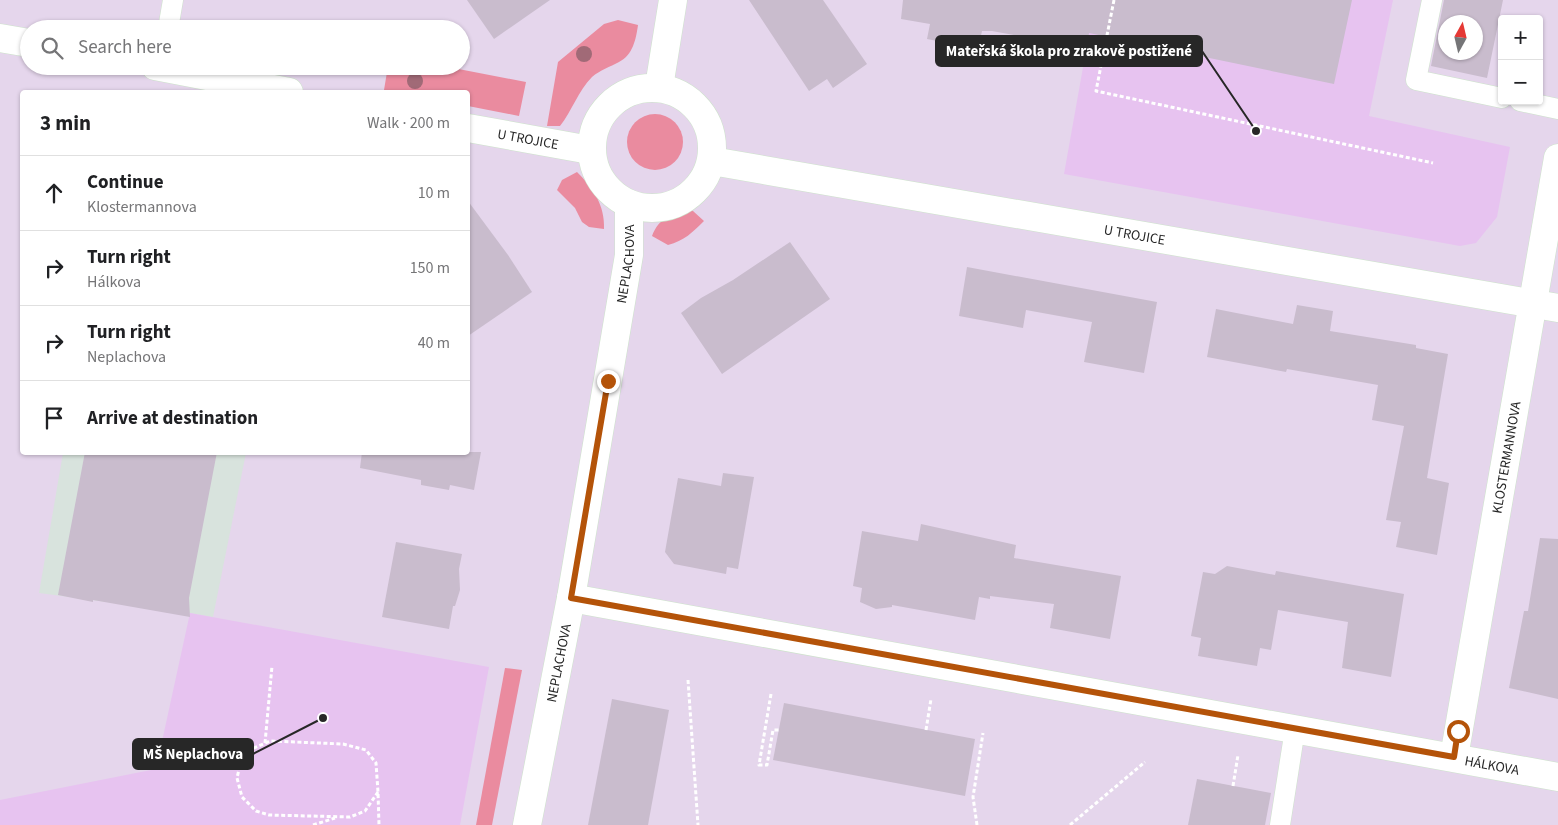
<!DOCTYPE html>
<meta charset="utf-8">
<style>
:root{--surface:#fff;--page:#f2f2f2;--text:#202124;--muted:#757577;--line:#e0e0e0}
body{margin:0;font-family:"Source Sans 3",sans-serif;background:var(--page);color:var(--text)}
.controls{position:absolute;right:15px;top:15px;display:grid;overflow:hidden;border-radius:5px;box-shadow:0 1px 4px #0004}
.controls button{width:45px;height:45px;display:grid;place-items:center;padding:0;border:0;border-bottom:1px solid var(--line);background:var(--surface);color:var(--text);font:25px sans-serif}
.compass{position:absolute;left:1438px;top:15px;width:45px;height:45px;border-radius:50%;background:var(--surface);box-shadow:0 1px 4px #0004;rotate:8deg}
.stop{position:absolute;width:15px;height:15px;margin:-11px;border:4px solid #b45309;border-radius:50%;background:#fff}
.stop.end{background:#b45309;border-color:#fff;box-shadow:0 1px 5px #0008}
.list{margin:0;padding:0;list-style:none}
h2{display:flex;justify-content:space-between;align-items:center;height:65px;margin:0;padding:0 20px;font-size:21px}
h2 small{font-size:16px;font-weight:400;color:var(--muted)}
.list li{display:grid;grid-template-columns:32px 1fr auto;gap:15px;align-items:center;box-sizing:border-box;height:75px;padding:0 20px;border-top:1px solid var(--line)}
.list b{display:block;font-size:19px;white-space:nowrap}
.list p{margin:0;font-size:16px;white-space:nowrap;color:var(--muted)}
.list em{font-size:16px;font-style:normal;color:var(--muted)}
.icon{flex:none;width:28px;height:28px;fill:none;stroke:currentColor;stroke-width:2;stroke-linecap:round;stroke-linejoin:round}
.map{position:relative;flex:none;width:1558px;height:825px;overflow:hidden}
.search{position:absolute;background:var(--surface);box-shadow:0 1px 4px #0004;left:20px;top:20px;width:450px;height:55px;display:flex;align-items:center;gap:12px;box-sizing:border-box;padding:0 18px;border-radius:28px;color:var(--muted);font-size:19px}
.panel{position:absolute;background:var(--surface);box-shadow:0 1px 4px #0004;left:20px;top:90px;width:450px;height:365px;border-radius:5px}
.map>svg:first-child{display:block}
.industrial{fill:#d8e3dd}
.education{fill:#e7c3f0}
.green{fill:#ea8b9f}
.building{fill:#c9bccd;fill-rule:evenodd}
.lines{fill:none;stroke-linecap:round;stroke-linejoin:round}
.lane-casing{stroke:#cde3cb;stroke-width:21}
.street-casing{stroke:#cde3cb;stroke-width:29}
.path{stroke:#fff;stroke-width:3;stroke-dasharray:4 2.5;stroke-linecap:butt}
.lane{stroke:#fff;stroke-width:20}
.street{stroke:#fff;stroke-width:28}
.tree{fill:#a16a77}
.route{stroke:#b45309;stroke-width:6}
.labels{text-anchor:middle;stroke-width:4;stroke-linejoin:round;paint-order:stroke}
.street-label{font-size:14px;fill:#272727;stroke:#fff}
.leader{fill:none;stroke:#272727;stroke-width:2}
.callout-dot{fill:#272727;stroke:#fff;stroke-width:2}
.callout{fill:#272727;stroke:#272727;stroke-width:2}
.callout-label{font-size:15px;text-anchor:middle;font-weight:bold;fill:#fff}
</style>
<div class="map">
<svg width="1558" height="825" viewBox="0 0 1558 825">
<rect width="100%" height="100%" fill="#e5d6ec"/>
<polygon class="industrial" points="63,453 246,453 213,617 190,613 39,593"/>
<g class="education">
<polygon points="1095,0 1393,0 1369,116 1510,147 1497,217 1476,243 1460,246 1064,174"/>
<polygon points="190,613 489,667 460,825 0,825 0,800 156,769"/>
</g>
<g class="green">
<path d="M618,20L638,25C636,39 633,55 619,62C610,67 600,70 592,77C578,91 572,111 560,126H547L558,62L604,24Z"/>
<polygon points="388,66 443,66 526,82 519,116 468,106 468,92 395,92 384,90"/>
<circle cx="655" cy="142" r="28"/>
<path d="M577,172C593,188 605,205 604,229L589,227L582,222L575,208L557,190L562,180Z"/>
<path d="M687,209L693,211L704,221C693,232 684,241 668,245L652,236C659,218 670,215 687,209Z"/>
<polygon points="505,668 522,670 492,825 476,825"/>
</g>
<g class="building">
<polygon points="467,0 550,0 494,39"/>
<polygon points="749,0 823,0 867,64 833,88 827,79 809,91"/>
<polygon points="903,0 1352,0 1334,84 1089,33 1087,48 992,31 982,31 978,49 927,39 930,24 901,19"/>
<path d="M1444,0H1503L1487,78L1431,66ZM1446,22H1476V52H1446Z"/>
<polygon points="468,201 508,255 532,292 468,336"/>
<polygon points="790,242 830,299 722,374 681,313 701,298 733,280"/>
<polygon points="967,267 1157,302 1144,373 1084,362 1092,322 1026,310 1023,328 959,316"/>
<polygon points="1297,305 1333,311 1330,331 1416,345 1416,348 1448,354 1427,478 1449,483 1437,555 1396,547 1401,522 1386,520 1404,426 1372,420 1378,385 1287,369 1286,372 1207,357 1216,309 1293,324"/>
<polygon points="85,452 217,452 189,598 190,617 93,600 93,602 58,595"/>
<polygon points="362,452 481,452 474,490 450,485 449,490 421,485 421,480 360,468"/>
<polygon points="723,473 754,477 738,569 727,567 726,574 674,564 665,552 678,478 721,486"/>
<polygon points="921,524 1016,545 1014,558 1121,576 1110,639 1050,628 1054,604 990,596 990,599 979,597 975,620 892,605 892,607 876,609 860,602 862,588 853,586 862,531 918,541"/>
<polygon points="1540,538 1558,539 1558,699 1509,688 1524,611 1528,611"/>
<polygon points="396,542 462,554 459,569 460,590 455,606 453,606 449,629 382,617"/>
<polygon points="1227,566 1275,575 1276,571 1404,594 1391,677 1342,668 1348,622 1278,610 1271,650 1260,648 1257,666 1198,656 1201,638 1191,636 1203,572 1215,574"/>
<polygon points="612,699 669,710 648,825 588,825"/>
<polygon points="784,703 975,739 965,796 773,760"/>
<polygon points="1197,779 1271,793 1265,825 1188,825"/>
</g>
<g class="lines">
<g class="lane-casing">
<g id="lane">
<polyline points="1432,0 1416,80 1502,98"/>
<polyline points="168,29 173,0"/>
<polyline points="1520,101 1558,109"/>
<polyline points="1280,825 1295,729"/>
</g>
</g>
<g class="street-casing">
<g id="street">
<polyline points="0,38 29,43"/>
<polyline points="155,66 289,92"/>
<polyline points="659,87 673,0"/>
<circle cx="652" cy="148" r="60"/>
<path id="s1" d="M468,128L590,150"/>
<path id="s2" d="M712,161L1558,308"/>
<path id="s3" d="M571,598L1558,777"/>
<path id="s4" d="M1454,757L1558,158"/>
<path id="s5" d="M527,825L571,598L629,255V204"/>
</g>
</g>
<g class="path">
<polyline points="1114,0 1096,91 1433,163"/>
<polyline points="688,680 698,825"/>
<polyline points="771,694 759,765 767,765 773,730 779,730"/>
<polyline points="926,730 931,699"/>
<polyline points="265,743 272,666"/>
<polyline points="1233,786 1238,755"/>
<polyline points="378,792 365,811 350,817 269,815 256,811 242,797 237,778 240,765 254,748 270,741 343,744 366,750 376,763 378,792 379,825"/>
<polyline points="313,825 335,818"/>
<polyline points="977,825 973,797 983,733"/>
<polyline points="1070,825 1145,762"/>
</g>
<use href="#lane" class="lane"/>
<use href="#street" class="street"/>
</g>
<g class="tree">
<circle cx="584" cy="54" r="8"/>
<circle cx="415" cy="81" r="8"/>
</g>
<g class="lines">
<polyline class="route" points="608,381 571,598 1454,757 1458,731"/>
</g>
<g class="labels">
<g class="street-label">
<text dy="5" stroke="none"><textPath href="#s1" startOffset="61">U TROJICE</textPath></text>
<text dy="5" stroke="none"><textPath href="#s2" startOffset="429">U TROJICE</textPath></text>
<text dy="5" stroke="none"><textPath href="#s5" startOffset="570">NEPLACHOVA</textPath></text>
<text dy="5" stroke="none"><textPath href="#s4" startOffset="304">KLOSTERMANNOVA</textPath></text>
<text dy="5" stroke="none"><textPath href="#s5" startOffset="165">NEPLACHOVA</textPath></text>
<text dy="5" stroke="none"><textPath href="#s3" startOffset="936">HÁLKOVA</textPath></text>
</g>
</g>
<path class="leader" d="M1256 131L1202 51M323 718L253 754"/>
<g class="callout-dot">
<circle cx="1256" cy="131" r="5"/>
<circle cx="323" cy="718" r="5"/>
</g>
<g class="callout">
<rect x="936" y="36" width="266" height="30" rx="5"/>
<rect x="133" y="739" width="120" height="30" rx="5"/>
</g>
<g class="callout-label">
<text x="1069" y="56">Mateřská škola pro zrakově postižené</text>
<text x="193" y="759">MŠ Neplachova</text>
</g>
</svg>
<div class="controls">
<button>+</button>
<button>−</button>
</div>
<svg class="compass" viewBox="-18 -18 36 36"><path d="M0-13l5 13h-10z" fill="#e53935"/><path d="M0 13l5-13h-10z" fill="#757577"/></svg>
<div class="stop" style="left:1458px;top:731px"></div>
<div class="stop end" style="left:608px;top:381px"></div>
<div class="search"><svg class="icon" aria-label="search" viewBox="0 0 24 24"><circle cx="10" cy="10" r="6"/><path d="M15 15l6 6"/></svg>Search here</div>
<section class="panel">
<h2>3 min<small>Walk · 200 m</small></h2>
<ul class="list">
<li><svg class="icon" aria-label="ahead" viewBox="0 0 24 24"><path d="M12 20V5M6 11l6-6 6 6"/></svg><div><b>Continue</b><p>Klostermannova</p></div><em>10 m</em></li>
<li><svg class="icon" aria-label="right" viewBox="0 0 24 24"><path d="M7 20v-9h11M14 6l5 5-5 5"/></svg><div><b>Turn right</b><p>Hálkova</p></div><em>150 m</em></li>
<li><svg class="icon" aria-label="right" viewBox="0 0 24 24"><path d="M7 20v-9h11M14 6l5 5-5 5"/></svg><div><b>Turn right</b><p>Neplachova</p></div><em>40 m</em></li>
<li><svg class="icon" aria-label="arrive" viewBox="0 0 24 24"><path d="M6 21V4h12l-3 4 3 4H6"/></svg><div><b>Arrive at destination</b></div></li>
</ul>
</section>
</div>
